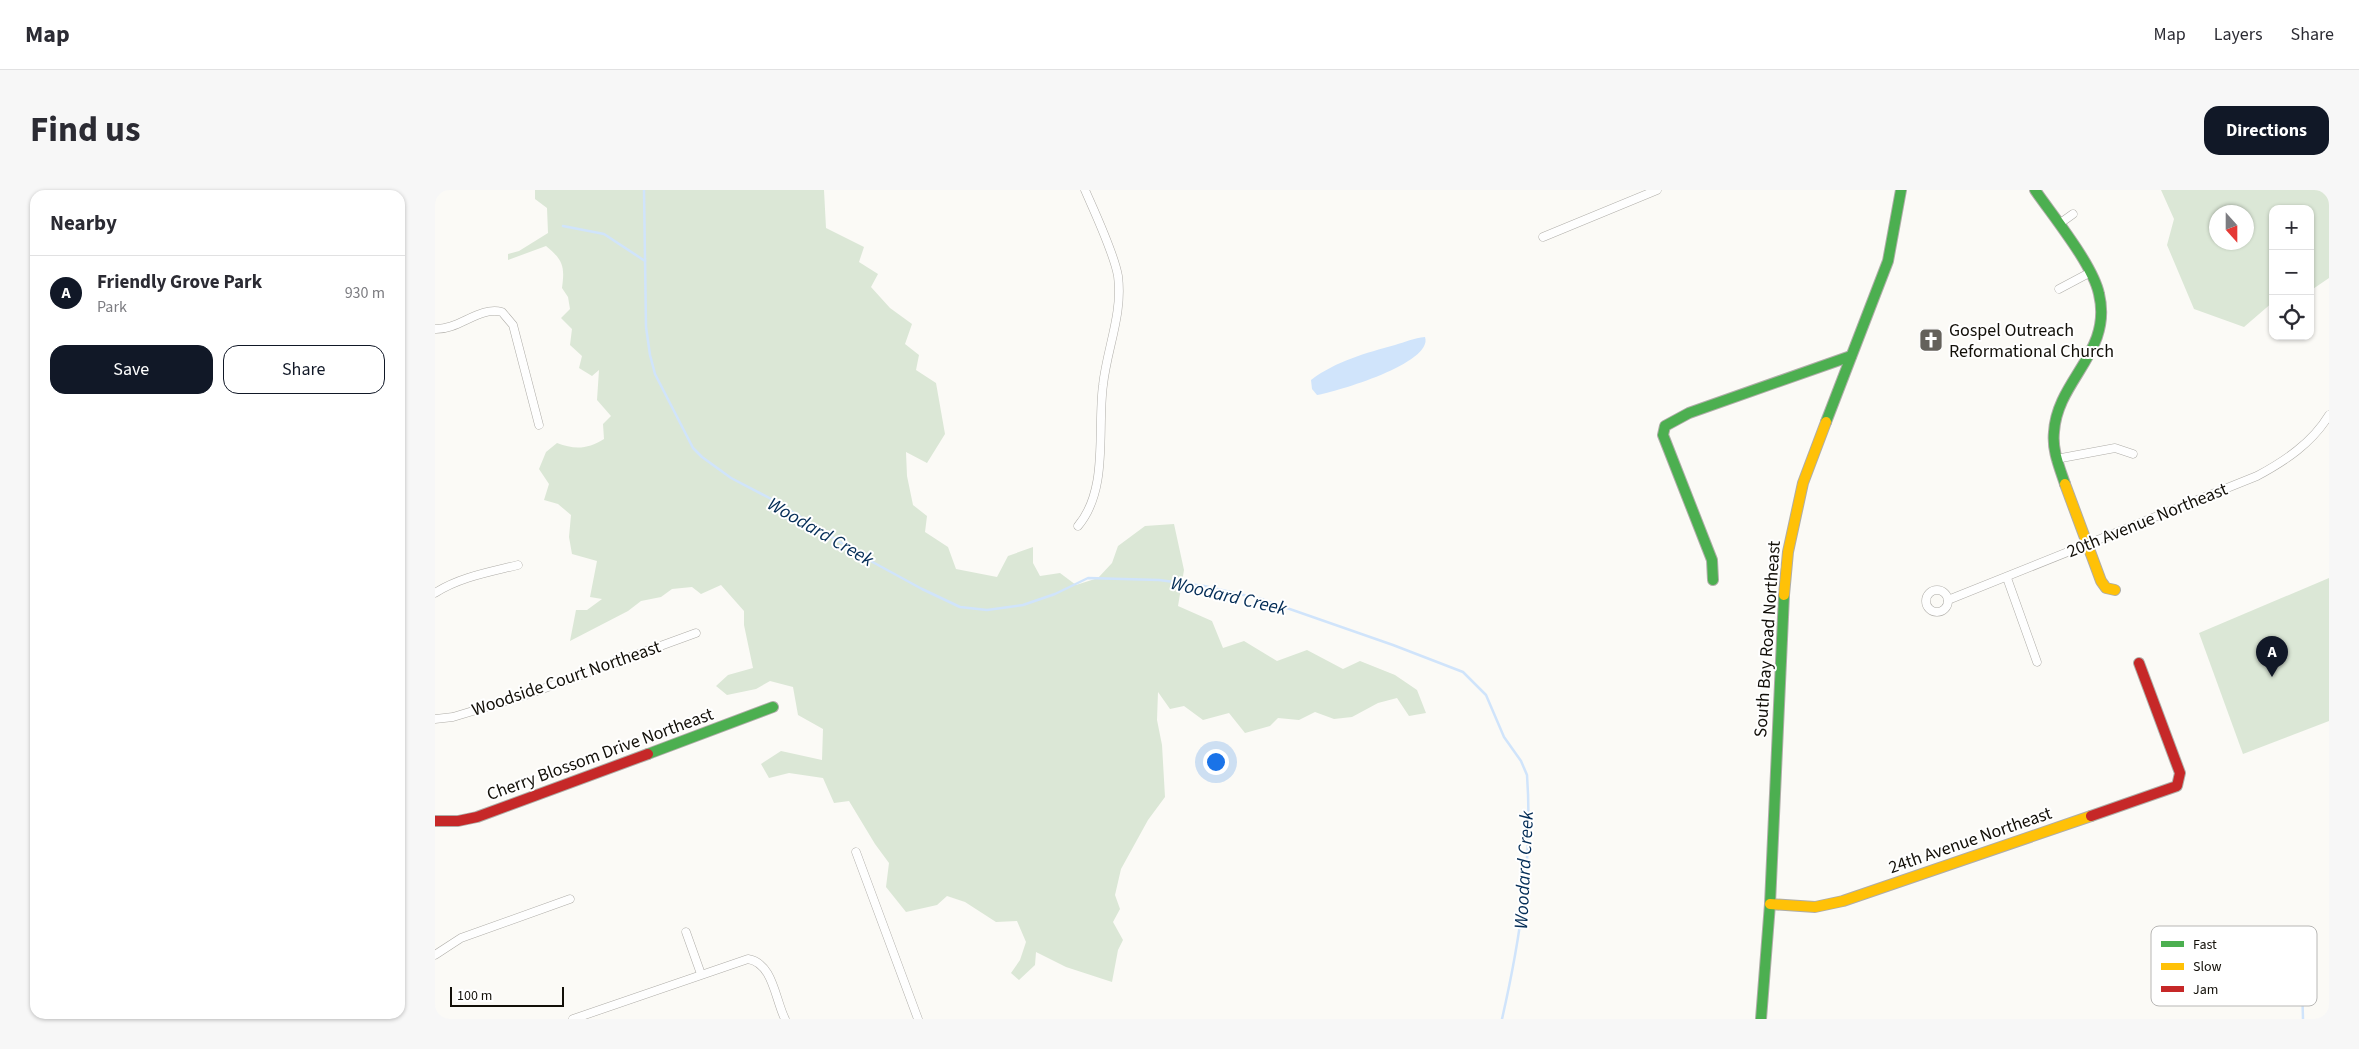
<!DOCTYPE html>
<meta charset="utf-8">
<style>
:root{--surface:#fff;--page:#f7f7f7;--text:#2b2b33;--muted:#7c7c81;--line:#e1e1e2;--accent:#111827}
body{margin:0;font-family:"Source Sans 3",sans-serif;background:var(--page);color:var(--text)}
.controls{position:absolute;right:15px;top:15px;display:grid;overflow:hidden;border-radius:10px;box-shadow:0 1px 4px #0004}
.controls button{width:45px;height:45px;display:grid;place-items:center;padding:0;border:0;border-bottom:1px solid var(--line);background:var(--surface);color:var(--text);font:25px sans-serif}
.compass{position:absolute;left:1774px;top:15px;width:45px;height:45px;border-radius:50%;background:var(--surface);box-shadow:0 1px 4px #0004;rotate:159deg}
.scale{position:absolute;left:15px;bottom:12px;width:114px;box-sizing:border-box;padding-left:5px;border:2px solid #120f08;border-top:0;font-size:14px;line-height:18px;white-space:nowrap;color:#120f08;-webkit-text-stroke:4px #fff;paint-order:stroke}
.you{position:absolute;left:780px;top:571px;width:18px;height:18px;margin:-12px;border:4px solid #fff;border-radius:50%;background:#1a73e8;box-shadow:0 0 0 8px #1a73e833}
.badge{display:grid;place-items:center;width:32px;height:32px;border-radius:50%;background:var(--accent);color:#fff;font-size:16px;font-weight:700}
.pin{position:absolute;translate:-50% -41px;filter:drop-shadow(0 1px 2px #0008)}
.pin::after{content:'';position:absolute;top:26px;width:18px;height:15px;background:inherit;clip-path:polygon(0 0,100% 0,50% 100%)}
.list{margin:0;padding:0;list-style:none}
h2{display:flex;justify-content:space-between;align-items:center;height:65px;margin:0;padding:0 20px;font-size:21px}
h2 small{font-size:16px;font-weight:400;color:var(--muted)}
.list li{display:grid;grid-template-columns:32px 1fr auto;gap:15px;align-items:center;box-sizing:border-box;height:75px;padding:0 20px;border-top:1px solid var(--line)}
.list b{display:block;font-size:19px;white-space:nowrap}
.list p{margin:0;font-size:16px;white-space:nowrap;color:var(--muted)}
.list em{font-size:16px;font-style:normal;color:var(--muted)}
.actions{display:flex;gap:10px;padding:15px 20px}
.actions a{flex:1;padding:11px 0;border:1px solid var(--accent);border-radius:15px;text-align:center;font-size:18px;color:var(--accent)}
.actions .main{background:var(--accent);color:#fff}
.icon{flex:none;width:28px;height:28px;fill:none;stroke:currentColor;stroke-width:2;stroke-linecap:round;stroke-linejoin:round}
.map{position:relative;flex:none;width:1894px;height:829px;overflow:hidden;border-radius:15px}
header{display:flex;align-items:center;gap:30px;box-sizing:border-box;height:70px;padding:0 25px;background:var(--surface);border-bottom:1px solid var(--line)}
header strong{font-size:24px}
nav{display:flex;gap:28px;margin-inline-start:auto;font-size:18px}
.intro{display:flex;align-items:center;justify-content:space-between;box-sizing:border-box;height:120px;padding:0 30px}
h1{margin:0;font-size:35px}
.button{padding:12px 22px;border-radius:15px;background:var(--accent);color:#fff;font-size:18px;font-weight:700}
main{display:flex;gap:30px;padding:0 30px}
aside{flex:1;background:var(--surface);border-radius:15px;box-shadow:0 1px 4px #0004}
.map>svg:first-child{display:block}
.green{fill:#dbe7d6;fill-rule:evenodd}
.water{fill:#d0e4fb}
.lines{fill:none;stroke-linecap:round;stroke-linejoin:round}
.stream{stroke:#d0e4fb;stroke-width:2.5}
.street-casing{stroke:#afada8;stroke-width:9}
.fast-casing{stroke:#afada8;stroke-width:12}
.slow-casing{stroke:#afada8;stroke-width:12}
.jam-casing{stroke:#afada8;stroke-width:12}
.street{stroke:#fefefe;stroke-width:8}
.fast{stroke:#4caf50;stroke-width:10}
.slow{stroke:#ffc107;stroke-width:10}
.jam{stroke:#c62828;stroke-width:10}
.labels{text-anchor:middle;stroke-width:4;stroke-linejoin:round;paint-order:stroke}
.poi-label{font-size:18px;fill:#120f08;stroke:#fff;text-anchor:start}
.street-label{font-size:18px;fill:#120f08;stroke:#fff}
.water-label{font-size:19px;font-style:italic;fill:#032c56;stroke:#fff}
.key{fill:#fff;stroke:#b8b7b5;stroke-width:1}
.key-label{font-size:14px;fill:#120f08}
</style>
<header>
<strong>Map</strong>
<nav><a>Map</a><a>Layers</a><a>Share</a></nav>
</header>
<div class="intro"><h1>Find us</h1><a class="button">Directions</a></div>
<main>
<aside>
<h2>Nearby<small></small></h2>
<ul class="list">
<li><span class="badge">A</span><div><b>Friendly Grove Park</b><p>Park</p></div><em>930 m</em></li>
</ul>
<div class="actions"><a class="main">Save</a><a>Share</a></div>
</aside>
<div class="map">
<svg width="1894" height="829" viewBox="0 0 1894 829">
<rect width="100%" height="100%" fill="#fbfaf6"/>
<g class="green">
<path d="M100,0H389L391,38L429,57L424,72L443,84L436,97L455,118L477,134L470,154L484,165L481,180L501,193L510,244L492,273L471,262L472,286L478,315L492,326L490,342L513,357L521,379L562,387L573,366L598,357V373L605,386L625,383L641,395L663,388L677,373L683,356L710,336L739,334L749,380L743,416L777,431L788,458L809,451L842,471L872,460L908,479L925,471L960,485L982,500L991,523L974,526L962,508L943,513L917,527L899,529L880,522L864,530L843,528L835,536L810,543L794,523L768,530L749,516L735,519L723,502L722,530L727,555L730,607L713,630L686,679L680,705L685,719L678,732L688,750L683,760L677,792L631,777L601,762L600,775L584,790L576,783L585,770L591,752L582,731L561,732L530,712L512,706L502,715L471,722L451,697L454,673L440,654L414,611L399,613L388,588L354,583L334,588L326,574L346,561L387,570L388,539L363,525L358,497L335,491L321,499L292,505L281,496L293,485L318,478L309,435V421L286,395L266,404L257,397L237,399L226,407L206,411L193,421L135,451L141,420H152L167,409L155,407L162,371L137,364L134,347L136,325L123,314L109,310L114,294L104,279L111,262L122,253C140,260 153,259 169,249L168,234L176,226L162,210L164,180L157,186L144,178L147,166L135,155L137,139L126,128L135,119L133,107L127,98C130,76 128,70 111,56L73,70V64L84,61L113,43L112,18L100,9Z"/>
<path d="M1726,0H1894V88L1875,101V19H1838V112L1809,137L1759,119L1732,55L1739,29ZM1812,22V52H1782V22Z"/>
<polygon points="1894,388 1894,531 1808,564 1764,443"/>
</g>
<path class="water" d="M990,147C999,173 901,202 882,205L877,199L876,190C901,171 931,163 960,155C970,152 979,148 990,147Z"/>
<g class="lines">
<g class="stream">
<path d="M209,0L211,137L215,165L220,184L258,258L267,267L296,288L340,311L432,369L487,399L525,417L552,420L588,415L620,404L653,388L724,390L769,396L826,409L958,455L1028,482L1051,505L1069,547L1086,571L1092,585C1098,667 1085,750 1067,829"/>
<polyline points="128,36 169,44 210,71"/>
<polyline points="1866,757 1868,829"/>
</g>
<g class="street-casing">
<g id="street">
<polyline points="1624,34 1638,24"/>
<polyline points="1108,47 1222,0"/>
<polyline points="1624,99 1656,82"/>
<path d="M0,139C24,140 44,116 67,122L78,135L104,235"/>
<polyline points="1621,269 1680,258 1698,264"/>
<path d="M643,336C674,299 662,240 668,195C672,158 688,124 683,86C679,63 660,23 650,0"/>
<polyline points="1572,388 1602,472"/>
<circle cx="1502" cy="411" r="11"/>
<path d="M0,403C25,387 55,382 83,375"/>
<path d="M1513,410L1822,286C1850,271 1877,253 1894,225"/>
<polyline points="0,529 18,527 91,505 261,443"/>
<polyline points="421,662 483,829"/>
<polyline points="251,742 266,784"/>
<polyline points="0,765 26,748 135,709"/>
<path d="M138,829L313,769C338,773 340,809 350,829"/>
</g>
</g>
<g class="fast-casing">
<g id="fast">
<path d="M1600,0C1618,26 1658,75 1664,104C1678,162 1622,190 1619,242C1617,260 1624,276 1630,294"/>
<polyline points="1391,232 1453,71 1466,0"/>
<polyline points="1278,390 1277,370 1228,245 1230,236 1254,223 1416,166"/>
<polyline points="213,564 338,517"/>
<polyline points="1326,829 1335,714 1349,405"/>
</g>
</g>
<g class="slow-casing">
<g id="slow">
<polyline points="1630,294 1666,391 1671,398 1680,400"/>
<polyline points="1349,405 1353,362 1368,293 1391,232"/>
<polyline points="1335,714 1380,717 1408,711 1656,626"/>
</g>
</g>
<g class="jam-casing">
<g id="jam">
<polyline points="1656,626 1742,596 1745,583 1704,473"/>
<polyline points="0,631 23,631 42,627 213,564"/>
</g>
</g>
<use href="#street" class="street"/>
<use href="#fast" class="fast"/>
<use href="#slow" class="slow"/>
<use href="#jam" class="jam"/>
</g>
<defs>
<g id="church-square" transform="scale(1.25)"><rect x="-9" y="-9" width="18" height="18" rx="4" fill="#64615b" stroke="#fff"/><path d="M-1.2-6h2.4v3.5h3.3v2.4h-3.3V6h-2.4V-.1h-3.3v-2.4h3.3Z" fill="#fff"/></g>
</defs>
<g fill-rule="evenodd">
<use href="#church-square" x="1496" y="150"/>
</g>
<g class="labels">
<g class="poi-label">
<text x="1514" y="146">Gospel Outreach<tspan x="1514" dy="21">Reformational Church</tspan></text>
</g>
<g class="street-label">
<text transform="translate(1712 330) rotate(-22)" y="6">20th Avenue Northeast</text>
<text transform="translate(1332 449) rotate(-86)" y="6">South Bay Road Northeast</text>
<text transform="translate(131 488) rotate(-19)" y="6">Woodside Court Northeast</text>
<text transform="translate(165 564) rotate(-20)" y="6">Cherry Blossom Drive Northeast</text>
<text transform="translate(1535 650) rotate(-19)" y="6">24th Avenue Northeast</text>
</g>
<g class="water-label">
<text transform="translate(386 341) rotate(30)" y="7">Woodard Creek</text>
<text transform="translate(794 405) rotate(13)" y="7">Woodard Creek</text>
<text transform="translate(1088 680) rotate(-87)" y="7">Woodard Creek</text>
</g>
</g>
<rect x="1716" y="736" width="166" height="80" rx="8" class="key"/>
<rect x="1726" y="751" width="23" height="6" fill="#4caf50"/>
<rect x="1726" y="773" width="23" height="7" fill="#ffc107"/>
<rect x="1726" y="796" width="23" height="6" fill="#c62828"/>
<g class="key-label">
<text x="1758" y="759">Fast</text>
<text x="1758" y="781">Slow</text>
<text x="1758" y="804">Jam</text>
</g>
</svg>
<div class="controls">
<button>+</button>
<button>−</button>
<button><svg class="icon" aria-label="locate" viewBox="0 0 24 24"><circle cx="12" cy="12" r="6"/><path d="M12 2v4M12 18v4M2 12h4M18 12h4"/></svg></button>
</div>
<svg class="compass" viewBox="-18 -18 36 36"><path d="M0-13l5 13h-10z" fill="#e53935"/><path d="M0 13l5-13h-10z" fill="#7c7c81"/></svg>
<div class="scale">100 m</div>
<div class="you"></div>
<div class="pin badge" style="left:1837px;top:487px">A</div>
</div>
</main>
